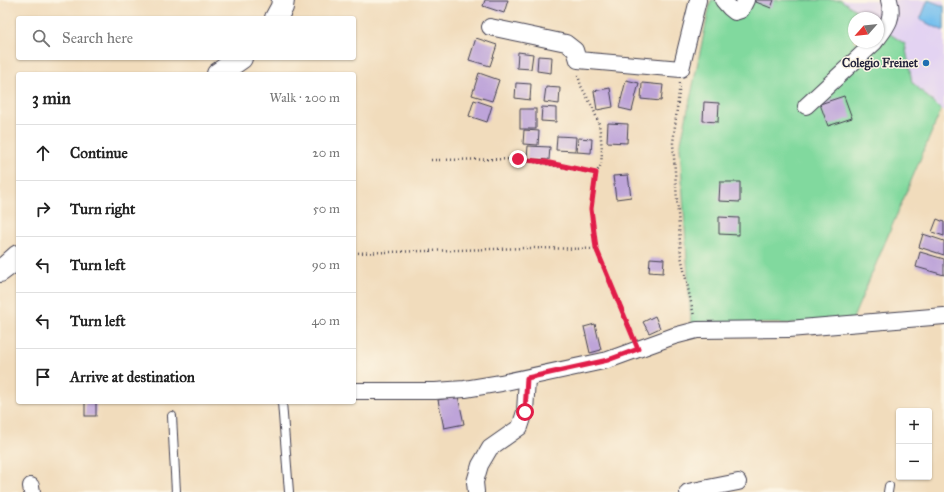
<!DOCTYPE html>
<meta charset="utf-8">
<style>
:root{--surface:#fff;--page:#f6f6f6;--text:#222;--muted:#767676;--line:#e0e0e0}
body{margin:0;font-family:"IM FELL Great Primer",serif;background:var(--page);color:var(--text)}
.controls{position:absolute;right:12px;bottom:12px;display:grid;overflow:hidden;border-radius:4px;box-shadow:0 1px 3px #0004}
.controls button{width:36px;height:36px;display:grid;place-items:center;padding:0;border:0;border-bottom:1px solid var(--line);background:var(--surface);color:var(--text);font:20px sans-serif}
.compass{position:absolute;left:848px;top:12px;width:36px;height:36px;border-radius:50%;background:var(--surface);box-shadow:0 1px 3px #0004;rotate:243deg}
.stop{position:absolute;width:12px;height:12px;margin:-9px;border:3px solid #e11d48;border-radius:50%;background:#fff}
.stop.end{background:#e11d48;border-color:#fff;box-shadow:0 1px 4px #0008}
.list{margin:0;padding:0;list-style:none}
h2{display:flex;justify-content:space-between;align-items:center;height:52px;margin:0;padding:0 16px;font-size:17px}
h2 small{font-size:13px;font-weight:400;color:var(--muted)}
.list li{display:grid;grid-template-columns:26px 1fr auto;gap:12px;align-items:center;box-sizing:border-box;height:56px;padding:0 16px;border-top:1px solid var(--line)}
.list b{display:block;font-size:15px;white-space:nowrap}
.list em{font-size:13px;font-style:normal;color:var(--muted)}
.icon{flex:none;width:22px;height:22px;fill:none;stroke:currentColor;stroke-width:2;stroke-linecap:round;stroke-linejoin:round}
.map{position:relative;flex:none;width:944px;height:492px;overflow:hidden}
.search{position:absolute;background:var(--surface);box-shadow:0 1px 3px #0004;left:16px;top:16px;width:340px;height:44px;display:flex;align-items:center;gap:10px;box-sizing:border-box;padding:0 14px;border-radius:4px;color:var(--muted);font-size:15px}
.panel{position:absolute;background:var(--surface);box-shadow:0 1px 3px #0004;left:16px;top:72px;width:340px;height:332px;border-radius:4px}
.map>svg:first-child{display:block}
.built{fill:#e3d3f2}
.green{fill:#81d99e;stroke:#527e6c}
.water{fill:#75bfee;stroke:#4c7094}
.building{fill:#bea4d9}
.lines{fill:none;stroke-linecap:round;stroke-linejoin:round}
.lane-casing{stroke:#413e4e;stroke-width:10}
.street-casing{stroke:#413e4e;stroke-width:18}
.secondary-casing{stroke:#413e4e;stroke-width:24}
.path{stroke:#413e4e;stroke-width:2.5;stroke-dasharray:1 3;stroke-linecap:butt}
.lane{stroke:#fff;stroke-width:8}
.street{stroke:#fff;stroke-width:16}
.secondary{stroke:#fff;stroke-width:22}
.route{stroke:#e11d48;stroke-width:5}
.poi-dot{fill:#1f6fb2;stroke:#fcf5e5;stroke-width:1.5}
.labels{text-anchor:middle;stroke-width:3;stroke-linejoin:round;paint-order:stroke}
.poi-label{font-size:12px;font-weight:bold;fill:#22223b;stroke:#fcf5e5;text-anchor:end}
</style>
<div class="map">
<svg width="944" height="492" viewBox="0 0 944 492">
<rect width="100%" height="100%" fill="#fcf5e5"/>
<filter id="ink" filterUnits="userSpaceOnUse"><feTurbulence type="fractalNoise" baseFrequency=".025" numOctaves="2"/><feDisplacementMap in="SourceGraphic" scale="8" xChannelSelector="R" yChannelSelector="G"/><feConvolveMatrix kernelMatrix="1 2 1 2 8 2 1 2 1" color-interpolation-filters="sRGB"/></filter>
<filter id="wash" filterUnits="userSpaceOnUse"><feTurbulence type="fractalNoise" baseFrequency=".012" numOctaves="4" result="noise"/><feDisplacementMap in="SourceGraphic" scale="16" xChannelSelector="R" yChannelSelector="G"/><feGaussianBlur stdDeviation="0.9" result="paint"/><feColorMatrix in="noise" values="0 0 0 0 0 0 0 0 0 0 0 0 0 0 0 0 0 1.4 0 .05"/><feComposite in="paint" operator="in"/></filter>
<g filter="url(#wash)">
<rect width="100%" height="100%" fill="#f1dcbc"/>
<polygon class="built" points="841,0 944,0 944,111 941,110 912,82 905,44 878,26 878,18 867,18"/>
<polygon class="green" points="711,0 841,0 867,18 854,18 854,42 878,42 878,26 905,44 912,82 941,110 851,323 691,324 680,147"/>
<polygon class="water" points="928,0 944,6 944,31 920,20"/>
<g id="blocks">
<g class="building">
<polygon points="485,0 508,0 504,13 483,6"/>
<polygon points="751,0 774,0 771,8"/>
<polygon points="476,38 497,45 490,66 469,60"/>
<polygon points="518,52 533,54 531,69 517,68"/>
<polygon points="538,56 552,57 551,73 537,71"/>
<polygon points="479,73 499,80 492,101 472,95"/>
<polygon points="626,80 639,83 632,111 619,108"/>
<polygon points="516,83 531,84 530,100 515,98"/>
<polygon points="642,83 663,85 661,101 641,99"/>
<polygon points="546,87 560,88 559,104 544,102"/>
<polygon points="610,88 613,107 597,110 594,91"/>
<polygon points="844,96 852,118 828,126 820,104"/>
<polygon points="474,100 492,106 487,122 469,116"/>
<polygon points="704,102 719,103 718,122 703,121"/>
<polygon points="542,107 556,108 556,122 541,121"/>
<rect x="520" y="109" width="16" height="20"/>
<polygon points="608,123 628,124 627,143 607,142"/>
<polygon points="524,130 539,131 538,145 523,144"/>
<polygon points="557,136 576,137 575,151 556,150"/>
<polygon points="578,138 592,139 591,153 577,152"/>
<polygon points="528,146 550,147 549,160 527,159"/>
<polygon points="628,175 631,197 616,199 613,176"/>
<polygon points="720,182 740,182 740,202 719,201"/>
<polygon points="719,217 739,218 739,235 719,234"/>
<polygon points="937,219 944,222 944,236 932,232"/>
<polygon points="923,234 944,241 944,255 919,247"/>
<polygon points="920,252 944,259 944,275 916,267"/>
<polygon points="650,258 664,259 663,273 649,272"/>
<polygon points="655,316 660,328 649,333 643,322"/>
<polygon points="595,324 601,350 590,353 584,327"/>
<polygon points="458,396 464,424 444,428 438,400"/>
<rect x="85" y="402" width="11" height="14"/>
</g>
</g>
</g>
<g filter="url(#ink)">
<use href="#blocks" fill-opacity="0" stroke="#413e4e" stroke-width="1"/>
<g class="lines">
<g class="lane-casing">
<g id="lane">
<polyline points="282,402 289,492"/>
<polyline points="172,416 176,492"/>
<polyline points="888,492 889,486"/>
</g>
</g>
<g class="street-casing">
<g id="street">
<polyline points="723,0 730,8 735,12 741,10 746,0"/>
<polyline points="490,27 566,43 575,50 578,60 681,69 698,0"/>
<path d="M878,38C888,25 894,17 889,0"/>
<polyline points="806,106 875,42"/>
<polyline points="354,391 435,391 465,389 501,383 608,360 674,336 697,330 789,329 944,316"/>
<polyline points="31,486 32,492"/>
<polyline points="476,492 475,482 480,465 490,448 520,427 525,412 527,378"/>
<polyline points="688,492 738,482"/>
</g>
</g>
<g class="secondary-casing">
<g id="secondary">
<polyline points="276,18 282,7 283,0"/>
<polyline points="218,74 241,58"/>
<polyline points="0,271 8,265 18,256"/>
</g>
</g>
<g class="path">
<polyline points="578,75 581,86 593,108 599,124 601,138 602,152 601,165 596,173 591,209 596,249 633,336"/>
<polyline points="680,83 673,143 681,256 694,316"/>
<polyline points="431,160 518,159 596,173"/>
<polyline points="354,253 527,248 596,249"/>
</g>
<use href="#lane" class="lane"/>
<use href="#street" class="street"/>
<use href="#secondary" class="secondary"/>
</g>
</g>
<g class="lines" filter="url(#ink)">
<polyline class="route" points="518,159 545,162 596,173 591,209 596,248 638,349 608,360 527,378 525,412"/>
</g>
<circle class="poi-dot" cx="926" cy="63" r="4"/>
<g class="labels">
<g class="poi-label">
<text x="918" y="67">Colegio Freinet</text>
</g>
</g>
</svg>
<div class="controls">
<button>+</button>
<button>−</button>
</div>
<svg class="compass" viewBox="-18 -18 36 36"><path d="M0-13l5 13h-10z" fill="#e53935"/><path d="M0 13l5-13h-10z" fill="#767676"/></svg>
<div class="stop" style="left:525px;top:412px"></div>
<div class="stop end" style="left:518px;top:159px"></div>
<div class="search"><svg class="icon" aria-label="search" viewBox="0 0 24 24"><circle cx="10" cy="10" r="6"/><path d="M15 15l6 6"/></svg>Search here</div>
<section class="panel">
<h2>3 min<small>Walk · 200 m</small></h2>
<ul class="list">
<li><svg class="icon" aria-label="ahead" viewBox="0 0 24 24"><path d="M12 20V5M6 11l6-6 6 6"/></svg><div><b>Continue</b></div><em>20 m</em></li>
<li><svg class="icon" aria-label="right" viewBox="0 0 24 24"><path d="M7 20v-9h11M14 6l5 5-5 5"/></svg><div><b>Turn right</b></div><em>50 m</em></li>
<li><svg class="icon" aria-label="left" viewBox="0 0 24 24"><path d="M17 20v-9H6M10 6l-5 5 5 5"/></svg><div><b>Turn left</b></div><em>90 m</em></li>
<li><svg class="icon" aria-label="left" viewBox="0 0 24 24"><path d="M17 20v-9H6M10 6l-5 5 5 5"/></svg><div><b>Turn left</b></div><em>40 m</em></li>
<li><svg class="icon" aria-label="arrive" viewBox="0 0 24 24"><path d="M6 21V4h12l-3 4 3 4H6"/></svg><div><b>Arrive at destination</b></div></li>
</ul>
</section>
</div>
